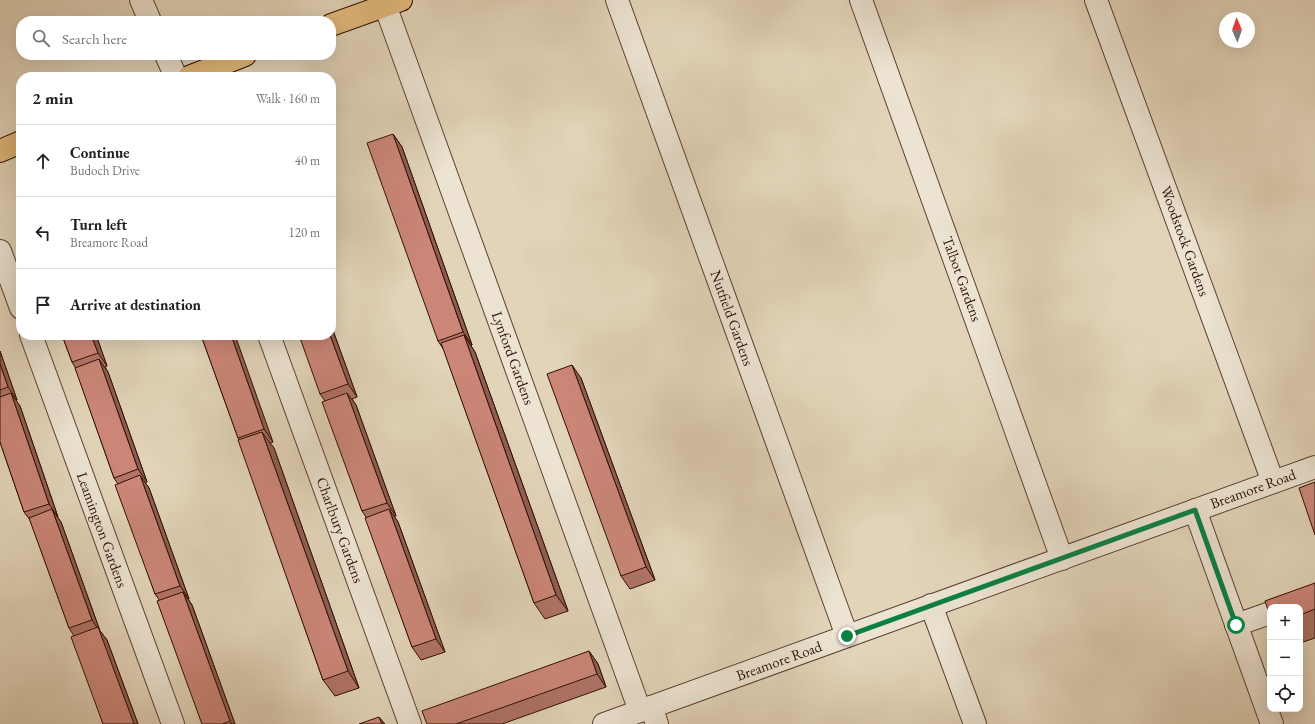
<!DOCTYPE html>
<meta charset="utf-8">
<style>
:root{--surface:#fff;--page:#f6f6f6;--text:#202124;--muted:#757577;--line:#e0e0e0}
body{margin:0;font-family:"EB Garamond",serif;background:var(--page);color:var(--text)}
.controls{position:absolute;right:12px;bottom:12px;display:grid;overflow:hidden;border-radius:8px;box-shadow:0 4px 16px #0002}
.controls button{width:36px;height:36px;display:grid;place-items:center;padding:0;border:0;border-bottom:1px solid var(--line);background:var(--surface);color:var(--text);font:20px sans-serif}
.compass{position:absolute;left:1219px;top:12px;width:36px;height:36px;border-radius:50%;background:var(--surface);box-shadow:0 4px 16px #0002;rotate:358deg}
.stop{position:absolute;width:12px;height:12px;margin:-9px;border:3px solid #0b8043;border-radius:50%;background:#fff}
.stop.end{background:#0b8043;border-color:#fff;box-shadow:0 1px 4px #0008}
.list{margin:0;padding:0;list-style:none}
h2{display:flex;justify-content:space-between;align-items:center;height:52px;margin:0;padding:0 16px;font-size:17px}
h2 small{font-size:13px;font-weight:400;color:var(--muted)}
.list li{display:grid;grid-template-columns:26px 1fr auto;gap:12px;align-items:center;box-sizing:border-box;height:72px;padding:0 16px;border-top:1px solid var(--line)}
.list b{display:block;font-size:15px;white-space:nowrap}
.list p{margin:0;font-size:13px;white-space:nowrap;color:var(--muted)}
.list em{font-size:13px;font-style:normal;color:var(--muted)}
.icon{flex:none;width:22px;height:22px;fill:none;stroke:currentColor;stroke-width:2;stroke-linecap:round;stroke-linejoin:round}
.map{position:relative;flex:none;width:1315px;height:724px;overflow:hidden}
.search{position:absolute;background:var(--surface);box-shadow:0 4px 16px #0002;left:16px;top:16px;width:320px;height:44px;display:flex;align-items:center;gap:10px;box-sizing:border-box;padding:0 14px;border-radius:16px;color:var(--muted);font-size:15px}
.panel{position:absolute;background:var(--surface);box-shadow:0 4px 16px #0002;left:16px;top:72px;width:320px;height:268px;border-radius:16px}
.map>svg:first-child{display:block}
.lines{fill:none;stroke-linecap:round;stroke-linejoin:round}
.minor-casing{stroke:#5c4131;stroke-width:24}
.major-casing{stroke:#301004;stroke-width:24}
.minor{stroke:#ece3d2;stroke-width:22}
.major{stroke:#e1ba7c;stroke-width:22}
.wall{fill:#af7367;stroke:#301004}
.shaded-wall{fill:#8e5e54;stroke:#301004}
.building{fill:#cb8678;stroke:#301004}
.route{stroke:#0b8043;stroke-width:5}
.labels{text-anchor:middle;stroke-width:3;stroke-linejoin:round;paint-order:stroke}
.street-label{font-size:15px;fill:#301004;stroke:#ece3d2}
</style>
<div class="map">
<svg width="1315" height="724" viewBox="0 0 1315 724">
<rect width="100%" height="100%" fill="#e2d4b9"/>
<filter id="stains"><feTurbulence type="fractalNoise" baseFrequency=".005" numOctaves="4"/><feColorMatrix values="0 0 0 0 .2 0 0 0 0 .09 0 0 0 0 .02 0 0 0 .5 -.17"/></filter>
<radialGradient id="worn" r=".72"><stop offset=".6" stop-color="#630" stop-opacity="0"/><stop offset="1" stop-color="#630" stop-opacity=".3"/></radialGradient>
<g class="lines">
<g class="minor-casing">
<g id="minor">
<polyline points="141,0 150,21"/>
<polyline points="617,0 847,636"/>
<polyline points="861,0 1062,559"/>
<polyline points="1096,0 1273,482"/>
<polyline points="385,5 640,711"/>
<polyline points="166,55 176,77"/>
<polyline points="0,251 21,308"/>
<polyline points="31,335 173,724"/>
<polyline points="269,335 410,724"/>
<polyline points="1195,510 1272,724"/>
<polyline points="931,605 975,724"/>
<polyline points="1236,625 1270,613"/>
<polyline points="651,707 657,724"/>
<polyline points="604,724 1315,467"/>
</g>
</g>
<g class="major-casing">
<g id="major">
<polyline points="331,25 401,0"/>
<polyline points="189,77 245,55"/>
<polyline points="0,151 21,142"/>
</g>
</g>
<use href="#minor" class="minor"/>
<use href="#major" class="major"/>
</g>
<g class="wall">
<polygon points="393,134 402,147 472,345 471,346 475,352 568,611 545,619 534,603 444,350 438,341"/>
<polygon points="331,325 357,397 352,399 356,405 396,516 394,516 398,522 445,652 421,660 412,647 366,517 362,511 325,401 320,394 331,335"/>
<polygon points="62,335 96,335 107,366 105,367 108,372 147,482 145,483 149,488 189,599 188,599 192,605 235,724 202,724 160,601 155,594 118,484 114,478 75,367 72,362"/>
<polygon points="201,335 273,442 270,443 274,448 359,688 335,696 323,680 239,440 238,438"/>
<polygon points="0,351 17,400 16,401 20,406 58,517 57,517 61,522 100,631 107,640 138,724 103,724 74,636 69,628 30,520 24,512 0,442"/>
<polygon points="581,378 655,580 630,589 621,576"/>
<polygon points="1315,583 1315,638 1300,643 1300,607"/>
<polygon points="589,651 598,664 606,687 502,724 427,724"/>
</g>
<g class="shaded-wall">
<polygon points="393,134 402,147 472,345 463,332"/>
<polygon points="331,325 357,397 348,384 330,335 331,335"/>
<polygon points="91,335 96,335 107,366 98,353"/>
<polygon points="231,335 235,335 273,442 264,429"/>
<polygon points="464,335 475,352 568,611 556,595"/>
<polygon points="0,351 17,400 8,387 0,364"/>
<polygon points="99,359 108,372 147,482 138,469"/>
<polygon points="572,365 581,378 655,580 646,567"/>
<polygon points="11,393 20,406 58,517 49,504"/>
<polygon points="347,393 356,405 396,516 387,503"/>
<polygon points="262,432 274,448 359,688 348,671"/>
<polygon points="140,475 149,488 189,599 180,586"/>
<polygon points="52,509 61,522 100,631 107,640 138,724 134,724 98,629 92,620"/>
<polygon points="389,509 398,522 445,652 436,639"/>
<polygon points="183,592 192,605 235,724 232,724 230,721"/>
<polygon points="589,651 598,664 606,687 597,674"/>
<polygon points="379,717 385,724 382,724"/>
</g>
<g class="building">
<polygon points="393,134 463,332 438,341 367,143"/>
<polygon points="62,335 91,335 98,353 72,362"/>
<polygon points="201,335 231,335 264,429 238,438"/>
<polygon points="299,335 330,335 348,384 320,394"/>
<polygon points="464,335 556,595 534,603 441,343"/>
<polygon points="99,359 138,469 114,478 75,368"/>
<polygon points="0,364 8,387 0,390"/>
<polygon points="572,365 646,567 621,576 547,374"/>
<polygon points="11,393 49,504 24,512 0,442 0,397"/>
<polygon points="347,393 387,503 362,511 322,402"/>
<polygon points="262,432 348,671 323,680 238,440"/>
<polygon points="140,475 180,586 155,594 115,485"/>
<polygon points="1315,482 1315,535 1299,488"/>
<polygon points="52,509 92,620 69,628 29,518"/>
<polygon points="389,509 436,639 412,647 365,518"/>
<polygon points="1315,583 1315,609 1300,615 1300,607 1270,607 1270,616 1265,601"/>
<polygon points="183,592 230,721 222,724 202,724 157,601"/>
<polygon points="98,627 134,724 103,724 71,637"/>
<polygon points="589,651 597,674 456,724 427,724 422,711"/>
<polygon points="379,717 382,724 359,724"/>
</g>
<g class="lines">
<polyline class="route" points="847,636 1195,510 1236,625"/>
</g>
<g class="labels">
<g class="street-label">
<text transform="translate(1185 241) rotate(70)" y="5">Woodstock Gardens</text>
<text transform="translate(962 279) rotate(70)" y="5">Talbot Gardens</text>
<text transform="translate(732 318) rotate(70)" y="5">Nutfield Gardens</text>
<text transform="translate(513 358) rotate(70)" y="5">Lynford Gardens</text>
<text transform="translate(1253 489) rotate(-20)" y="5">Breamore Road</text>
<text transform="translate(102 530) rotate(70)" y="5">Leamington Gardens</text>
<text transform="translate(340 530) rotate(70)" y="5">Charlbury Gardens</text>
<text transform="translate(779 661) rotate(-20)" y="5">Breamore Road</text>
</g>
</g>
<rect width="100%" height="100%" filter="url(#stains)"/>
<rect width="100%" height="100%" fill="url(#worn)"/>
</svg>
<div class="controls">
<button>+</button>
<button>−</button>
<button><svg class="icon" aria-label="locate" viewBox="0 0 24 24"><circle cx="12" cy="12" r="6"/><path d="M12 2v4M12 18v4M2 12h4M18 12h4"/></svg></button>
</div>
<svg class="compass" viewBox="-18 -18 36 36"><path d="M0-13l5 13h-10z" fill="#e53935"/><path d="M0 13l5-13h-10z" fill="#757577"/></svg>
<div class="stop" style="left:1236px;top:625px"></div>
<div class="stop end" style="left:847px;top:636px"></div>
<div class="search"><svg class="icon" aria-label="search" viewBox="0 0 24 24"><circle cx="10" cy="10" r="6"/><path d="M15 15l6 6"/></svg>Search here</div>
<section class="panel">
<h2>2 min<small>Walk · 160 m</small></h2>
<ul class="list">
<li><svg class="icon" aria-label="ahead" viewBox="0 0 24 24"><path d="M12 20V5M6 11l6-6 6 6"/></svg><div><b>Continue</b><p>Budoch Drive</p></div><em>40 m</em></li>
<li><svg class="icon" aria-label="left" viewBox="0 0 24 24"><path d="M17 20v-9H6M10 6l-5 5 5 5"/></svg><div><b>Turn left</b><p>Breamore Road</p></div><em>120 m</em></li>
<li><svg class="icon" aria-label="arrive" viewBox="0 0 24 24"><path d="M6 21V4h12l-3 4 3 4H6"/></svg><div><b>Arrive at destination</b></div></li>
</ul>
</section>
</div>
